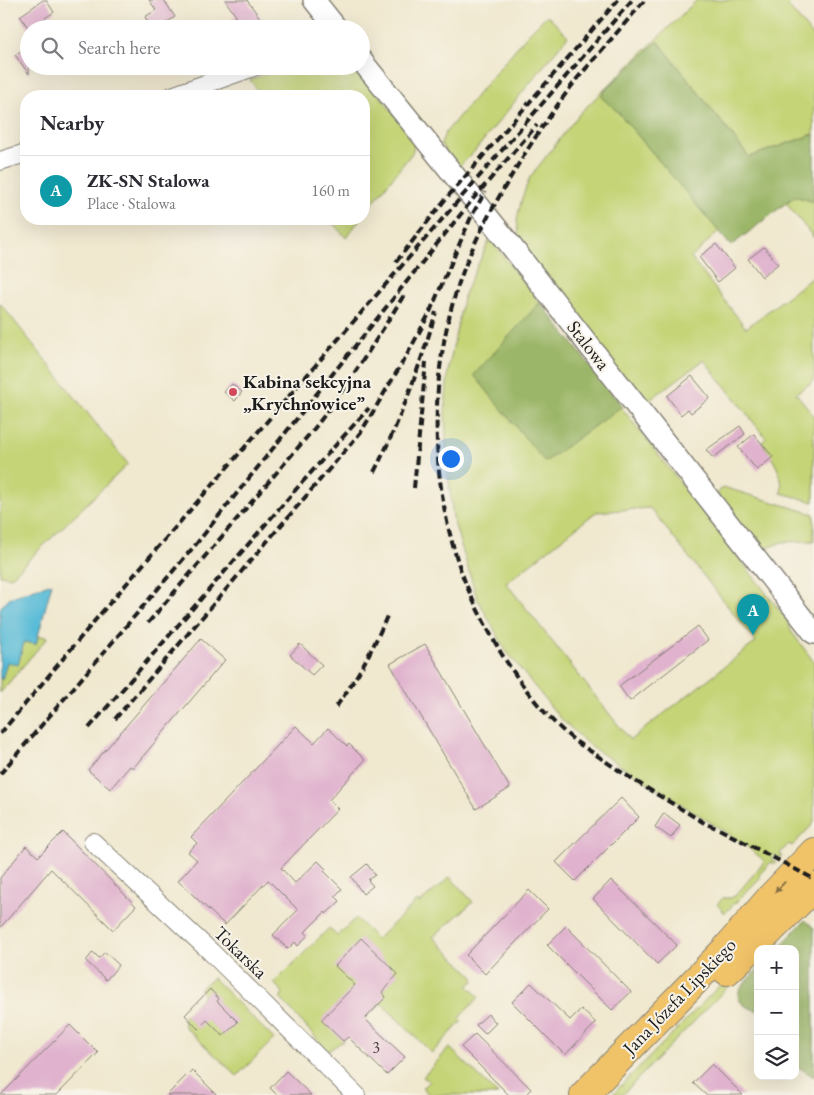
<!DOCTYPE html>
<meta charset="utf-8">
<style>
:root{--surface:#fff;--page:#f7f7f7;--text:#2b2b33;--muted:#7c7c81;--line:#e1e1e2;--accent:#d1495b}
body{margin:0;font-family:"EB Garamond",serif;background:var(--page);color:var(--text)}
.controls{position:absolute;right:15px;bottom:15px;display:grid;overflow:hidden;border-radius:10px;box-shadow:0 5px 20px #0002}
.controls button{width:45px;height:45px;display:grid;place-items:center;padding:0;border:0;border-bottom:1px solid var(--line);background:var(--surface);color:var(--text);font:25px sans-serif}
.you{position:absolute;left:450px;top:458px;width:18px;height:18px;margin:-12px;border:4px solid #fff;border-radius:50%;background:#1a73e8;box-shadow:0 0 0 8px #1a73e833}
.badge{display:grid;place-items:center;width:32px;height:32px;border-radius:50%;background:var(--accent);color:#fff;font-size:16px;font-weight:700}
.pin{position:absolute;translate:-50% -41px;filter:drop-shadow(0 1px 2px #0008)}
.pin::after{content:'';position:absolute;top:26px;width:18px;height:15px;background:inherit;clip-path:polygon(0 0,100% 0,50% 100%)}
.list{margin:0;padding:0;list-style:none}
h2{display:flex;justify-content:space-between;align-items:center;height:65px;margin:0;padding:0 20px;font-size:21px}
h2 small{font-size:16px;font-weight:400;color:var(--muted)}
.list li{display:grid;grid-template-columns:32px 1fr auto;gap:15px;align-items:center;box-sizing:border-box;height:70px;padding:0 20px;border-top:1px solid var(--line)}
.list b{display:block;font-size:19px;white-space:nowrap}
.list p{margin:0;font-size:16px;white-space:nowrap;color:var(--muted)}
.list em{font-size:16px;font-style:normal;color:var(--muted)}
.icon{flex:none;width:28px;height:28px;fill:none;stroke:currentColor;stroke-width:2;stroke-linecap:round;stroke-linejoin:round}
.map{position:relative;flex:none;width:814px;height:1095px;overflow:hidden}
.search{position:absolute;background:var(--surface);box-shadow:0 5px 20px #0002;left:20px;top:20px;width:350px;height:55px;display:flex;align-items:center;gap:12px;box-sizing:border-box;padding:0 18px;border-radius:28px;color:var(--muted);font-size:19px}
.panel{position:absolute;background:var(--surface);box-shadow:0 5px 20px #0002;left:20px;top:90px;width:350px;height:135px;border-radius:20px}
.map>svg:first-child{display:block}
.green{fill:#c4d476;stroke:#707849;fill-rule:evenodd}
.forest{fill:#9bb667;stroke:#5c6942}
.water{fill:#58bbd7;stroke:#3a6c7a}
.building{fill:#e0b2ce}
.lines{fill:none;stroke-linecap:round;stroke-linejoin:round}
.minor-casing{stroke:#868276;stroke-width:20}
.tertiary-casing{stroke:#868276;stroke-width:24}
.primary-casing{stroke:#868276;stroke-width:30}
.minor{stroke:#fff;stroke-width:18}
.tertiary{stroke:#fff;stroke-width:21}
.primary{stroke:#f1c369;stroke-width:28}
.rail{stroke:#1c1c1c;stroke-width:4;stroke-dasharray:8 4;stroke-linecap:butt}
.oneway{fill:#867042}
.poi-dot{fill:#d1495b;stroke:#f7f3e8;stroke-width:2}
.labels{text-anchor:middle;stroke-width:4;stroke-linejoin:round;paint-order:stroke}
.number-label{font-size:16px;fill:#4d4248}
.street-label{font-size:19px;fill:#1c1c1c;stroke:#f7f3e8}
.poi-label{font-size:19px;font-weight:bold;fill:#1c1c1c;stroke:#f7f3e8;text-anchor:start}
</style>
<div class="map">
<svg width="814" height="1095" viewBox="0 0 814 1095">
<rect width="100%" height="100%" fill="#f7f3e8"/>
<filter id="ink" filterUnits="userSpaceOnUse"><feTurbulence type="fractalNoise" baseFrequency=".02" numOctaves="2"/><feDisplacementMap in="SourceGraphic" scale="10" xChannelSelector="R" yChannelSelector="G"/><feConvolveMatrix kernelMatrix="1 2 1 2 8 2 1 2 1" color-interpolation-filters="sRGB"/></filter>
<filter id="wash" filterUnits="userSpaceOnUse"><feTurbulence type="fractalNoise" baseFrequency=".0096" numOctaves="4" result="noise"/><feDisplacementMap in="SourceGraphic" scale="20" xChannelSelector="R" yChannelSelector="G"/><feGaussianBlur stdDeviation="1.12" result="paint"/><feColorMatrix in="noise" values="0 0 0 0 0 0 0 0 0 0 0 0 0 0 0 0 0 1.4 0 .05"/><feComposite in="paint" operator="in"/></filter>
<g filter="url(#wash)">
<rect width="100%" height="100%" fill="#f0e8cf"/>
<g class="green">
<path d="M697,0H794L788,6L814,37V134L749,157L658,41L606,89L602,97L618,112L719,231L691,258L746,328L814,276V381L796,393L814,416V502L781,493C785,475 771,457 762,442L766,438L704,360L644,404L520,248L517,219L522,198L530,177L580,113Z"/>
<polygon points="547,15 568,36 474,152 457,169 441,144 445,133 528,34"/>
<polygon points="287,66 357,66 413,139 414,147 412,153 364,214 364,96 262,96 250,80"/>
<polygon points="795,196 814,202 814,238 786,203"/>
<polygon points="329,219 360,219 346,238"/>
<path d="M490,239L788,621L791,631L814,662V823L792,846L789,844L780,853L782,856L781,858L773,855L771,858L776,862L774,864L771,862L759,875L761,877L725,913L717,904L723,898H731L736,895L765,861L741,842L590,746L560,718L506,651L477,598L453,519L447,463L445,412L448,371L464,294ZM650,508L756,642L630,740L506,583L596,512Z"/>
<polygon points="0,303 128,464 11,577 0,575"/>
<polygon points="726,488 814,514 814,541 782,542 760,551 717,494 721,489"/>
<polygon points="38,636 48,637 0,693 0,677 1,679 7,662 18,664 24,642 36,644"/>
<polygon points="450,877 473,902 433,937 474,977 474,981 468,986 479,997 459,1018 462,1021 432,1053 381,1003 343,1041 328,1051 280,998 283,993 274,983 329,928 337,936 356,918 377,939 417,901 420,903"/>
<polygon points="758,956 622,1095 612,1095 737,968"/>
<polygon points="213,978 274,1039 237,1076 185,1027 183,1018 204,995 199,989"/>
<polygon points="449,1048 450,1048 498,1095 430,1095 422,1088 429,1081 423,1077"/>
</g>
<g class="forest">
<polygon points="658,41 749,157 814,134 814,202 795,196 731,246 618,112 601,97 606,89"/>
<polygon points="540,302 622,406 545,462 474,375"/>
<polygon points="805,920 814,928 814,1077 795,1065 795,949 778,949"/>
<path d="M758,969V1011C723,1000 742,986 758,969Z"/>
</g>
<polygon class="water" points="52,583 36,644 24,642 18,665 7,662 2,680 0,677 0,608 9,598"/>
<g id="blocks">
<g class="building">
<polygon points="43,0 46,0 54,12 29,29 20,16"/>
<polygon points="149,0 164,0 175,17 157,29 152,29 145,17 156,10"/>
<polygon points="225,0 247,0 268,29 239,29 232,19 236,16"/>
<polygon points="29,45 29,74 15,55"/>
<polygon points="716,244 735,268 718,282 699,257"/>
<polygon points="764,247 778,264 762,277 748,259"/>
<polygon points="692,376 710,398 691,413 688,409 681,415 667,396"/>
<polygon points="232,384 242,392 235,401 224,392"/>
<polygon points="740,426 745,434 713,458 706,450"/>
<polygon points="754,434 773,457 757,470 738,447"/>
<polygon points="698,626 708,640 630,701 619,686"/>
<polygon points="201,639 225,660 133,768 130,766 110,789 88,770"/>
<polygon points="300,644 322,665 312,675 290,655"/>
<polygon points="425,644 510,788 476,809 390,664"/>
<polygon points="296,726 314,743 328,728 347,746 349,744 365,760 329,800 338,809 281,868 295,883 318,861 326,869 324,871 342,889 335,896 340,901 326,914 325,912 305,932 308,935 298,946 295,942 288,949 273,935 298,910 268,880 225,925 178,881 197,860 188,852 197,843 191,837"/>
<polygon points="621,798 639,817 575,881 556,862"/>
<polygon points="664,813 680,825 671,838 655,827"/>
<polygon points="63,832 136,906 113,930 51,869 0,928 0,878 26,846 38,857"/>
<polygon points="367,864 375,875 368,880 373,886 363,894 351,877"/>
<polygon points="611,880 677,945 657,964 593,899"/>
<polygon points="529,890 548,909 485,974 466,955"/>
<polygon points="566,926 631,992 612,1010 547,945"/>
<polygon points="361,938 398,974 382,992 386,997 365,1019 405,1057 387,1075 348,1037 343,1041 321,1020 355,985 335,966"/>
<polygon points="93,952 99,958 105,952 119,965 106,980 86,961"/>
<polygon points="531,983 570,1020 581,1009 596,1023 565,1055 512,1002"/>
<polygon points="210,989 219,999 217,1001 238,1022 223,1036 207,1020 198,1029 185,1015"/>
<polygon points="488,1014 496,1023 485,1034 476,1025"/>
<polygon points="70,1025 98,1053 57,1095 1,1095"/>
<polygon points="475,1034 531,1089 525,1095 509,1095 461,1047"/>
<polygon points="712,1064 743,1095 706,1095 693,1083"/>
<polygon points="192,1070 217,1095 167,1095"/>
<polygon points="286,1071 311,1095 277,1095 270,1088"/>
</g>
</g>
</g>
<g filter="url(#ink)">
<use href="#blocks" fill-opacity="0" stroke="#868276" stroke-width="1"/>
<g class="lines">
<g class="minor-casing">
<g id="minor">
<polyline points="172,96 256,66"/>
<polyline points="0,161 26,153"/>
<polyline points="93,842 211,952 356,1095"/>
</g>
</g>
<g class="tertiary-casing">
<g id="tertiary">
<polyline points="314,0 337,29"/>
<polyline points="361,60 508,242 814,633"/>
</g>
</g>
<g class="primary-casing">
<g id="primary">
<polyline points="727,971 768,933 814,887"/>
<polyline points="584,1095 725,950 772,896 814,852"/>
</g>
</g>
<use href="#minor" class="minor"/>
<use href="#tertiary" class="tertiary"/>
<use href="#primary" class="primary"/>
<g class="rail">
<path d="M581,74C560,100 542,127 524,155C497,199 471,243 456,292C430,377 430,474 457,559C467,592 484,623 501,653C520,683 542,713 569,736C577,743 587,749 595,754C631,780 669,801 706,824L719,829L814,879"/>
<polyline points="576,80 645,0"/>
<polyline points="396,262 444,201 618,0"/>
<path d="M374,472C401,420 419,368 436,312"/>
<polyline points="414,488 426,362"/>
<path d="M148,623L313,430C347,387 375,342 404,295"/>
<path d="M336,707C357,678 373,649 387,616"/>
<polyline points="115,719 361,432 408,353 429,314 472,215 485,192"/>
<polyline points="89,728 298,487 369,408"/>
<polyline points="0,734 102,612 632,0"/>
<polyline points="0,774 197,543 473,199 537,125"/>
</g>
</g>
<defs><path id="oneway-solid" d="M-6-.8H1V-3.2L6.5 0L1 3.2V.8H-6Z" transform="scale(1.25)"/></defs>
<use class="oneway" href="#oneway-solid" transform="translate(780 887) rotate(134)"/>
</g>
<circle class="poi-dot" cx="233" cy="392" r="5"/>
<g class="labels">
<g class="number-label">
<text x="376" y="1053">3</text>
</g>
<g class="street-label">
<text transform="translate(589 345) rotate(52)" y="7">Stalowa</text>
<text transform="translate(241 952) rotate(44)" y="7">Tokarska</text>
<text transform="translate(679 996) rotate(-46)" y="7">Jana Józefa Lipskiego</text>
</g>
<g class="poi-label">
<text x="243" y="388">Kabina sekcyjna<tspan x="243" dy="22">„Krychnowice”</tspan></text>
</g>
</g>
</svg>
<div class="controls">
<button>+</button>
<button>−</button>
<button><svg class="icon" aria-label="layers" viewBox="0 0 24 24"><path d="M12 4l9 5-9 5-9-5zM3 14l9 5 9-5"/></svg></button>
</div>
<div class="you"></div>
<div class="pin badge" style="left:753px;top:635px;background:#0f9aa8">A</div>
<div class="search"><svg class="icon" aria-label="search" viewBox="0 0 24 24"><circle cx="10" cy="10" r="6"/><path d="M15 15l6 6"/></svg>Search here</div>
<section class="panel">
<h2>Nearby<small></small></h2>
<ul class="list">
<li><span class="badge" style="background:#0f9aa8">A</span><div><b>ZK-SN Stalowa</b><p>Place · Stalowa</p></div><em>160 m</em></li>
</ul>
</section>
</div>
